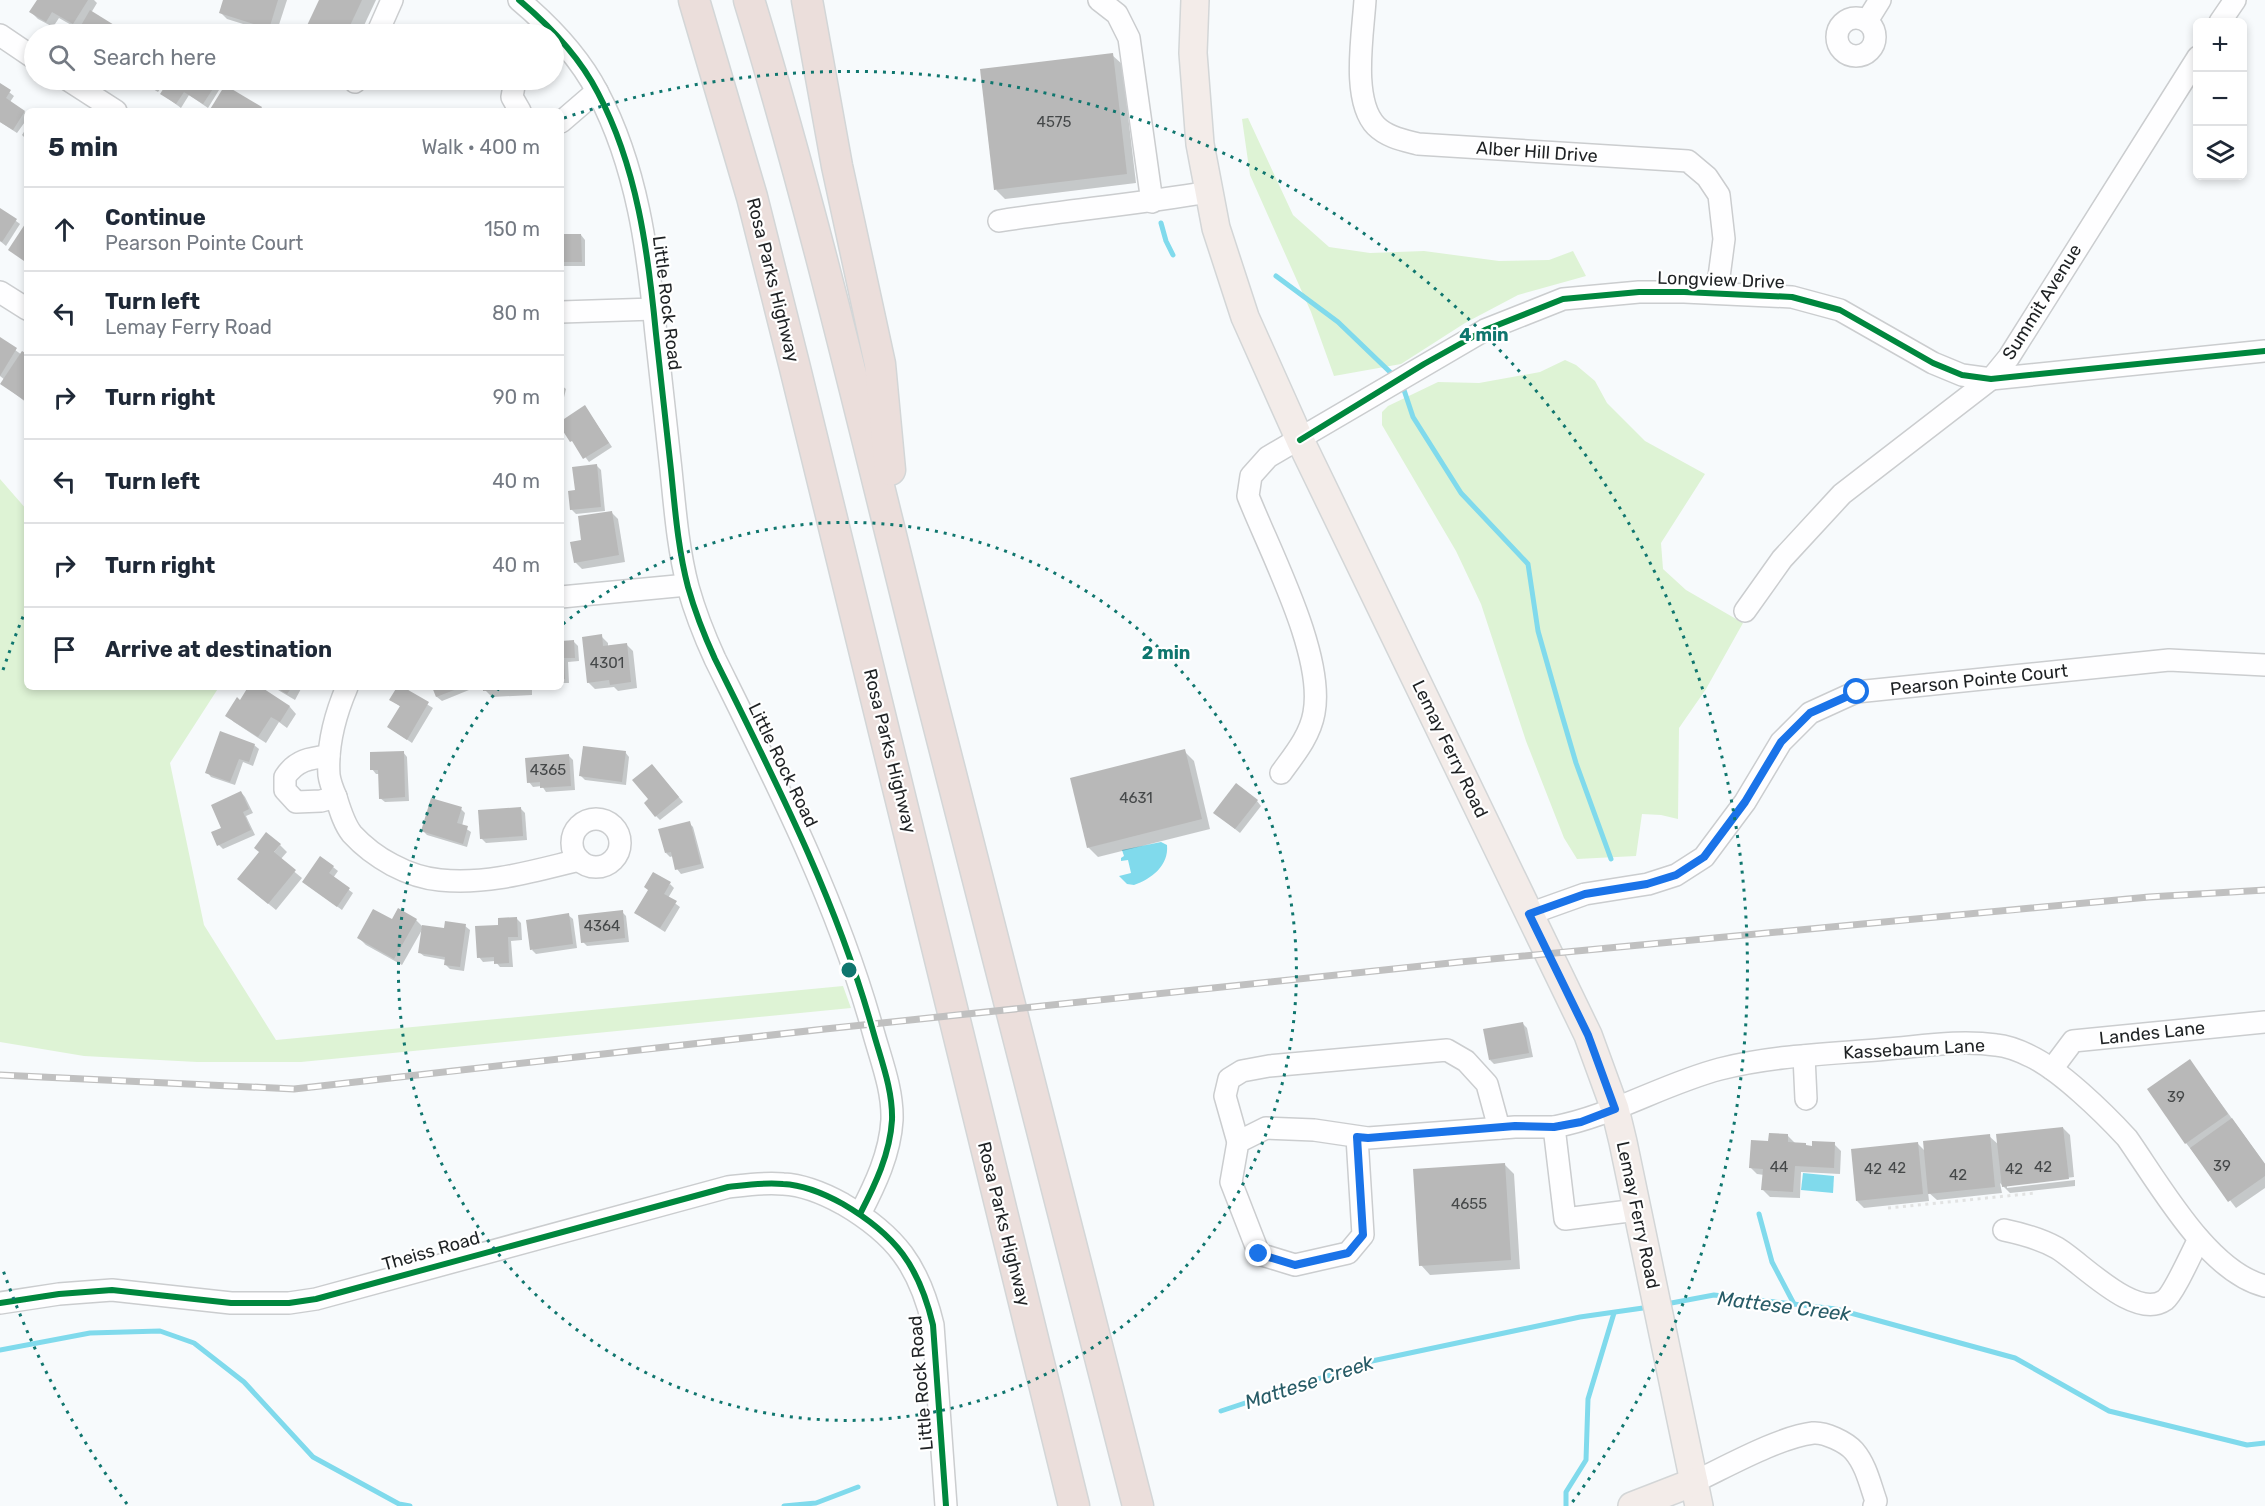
<!DOCTYPE html>
<meta charset="utf-8">
<style>
:root{--surface:#fff;--page:#f2f2f3;--text:#1f2937;--muted:#747a83;--line:#e0e1e3}
body{margin:0;font-family:Rubik,sans-serif;background:var(--page);color:var(--text)}
.controls{position:absolute;right:18px;top:18px;display:grid;overflow:hidden;border-radius:9px;box-shadow:0 3px 9px #0003}
.controls button{width:54px;height:54px;display:grid;place-items:center;padding:0;border:0;border-bottom:2px solid var(--line);background:var(--surface);color:var(--text);font:30px sans-serif}
.stop{position:absolute;width:18px;height:18px;margin:-14px;border:4px solid #1a73e8;border-radius:50%;background:#fff}
.stop.end{background:#1a73e8;border-color:#fff;box-shadow:0 2px 6px #0008}
.list{margin:0;padding:0;list-style:none}
h2{display:flex;justify-content:space-between;align-items:center;height:78px;margin:0;padding:0 24px;font-size:26px}
h2 small{font-size:20px;font-weight:400;color:var(--muted)}
.list li{display:grid;grid-template-columns:39px 1fr auto;gap:18px;align-items:center;box-sizing:border-box;height:84px;padding:0 24px;border-top:2px solid var(--line)}
.list b{display:block;font-size:22px;white-space:nowrap}
.list p{margin:0;font-size:20px;white-space:nowrap;color:var(--muted)}
.list em{font-size:20px;font-style:normal;color:var(--muted)}
.icon{flex:none;width:33px;height:33px;fill:none;stroke:currentColor;stroke-width:2;stroke-linecap:round;stroke-linejoin:round}
.map{position:relative;flex:none;width:2265px;height:1506px;overflow:hidden}
.search{position:absolute;background:var(--surface);box-shadow:0 3px 9px #0003;left:24px;top:24px;width:540px;height:66px;display:flex;align-items:center;gap:15px;box-sizing:border-box;padding:0 21px;border-radius:33px;color:var(--muted);font-size:22px}
.panel{position:absolute;background:var(--surface);box-shadow:0 3px 9px #0003;left:24px;top:108px;width:540px;height:582px;border-radius:9px}
.map>svg:first-child{display:block}
.green{fill:#def3d5}
.water{fill:#80daec}
.shadow{fill:#0003}
.lines{fill:none;stroke-linecap:round;stroke-linejoin:round}
.stream{stroke:#80daec;stroke-width:5}
.building{fill:#b8b8b8}
.minor-casing{stroke:#cbcdcf;stroke-width:24}
.major-casing{stroke:#d3d6d7;stroke-width:30}
.highway-casing{stroke:#d3d6d7;stroke-width:33}
.path{stroke:#e2e3e3;stroke-width:3;stroke-dasharray:3 4.5;stroke-linecap:butt}
.minor{stroke:#fefeff;stroke-width:21}
.major{stroke:#f3ece9;stroke-width:27}
.highway{stroke:#ebdedb;stroke-width:30}
.rail-casing{stroke:#c0c0c0;stroke-width:7}
.rail{stroke:#fff;stroke-width:4.5;stroke-dasharray:14;stroke-linecap:butt}
.cycleway-casing{stroke:#fff;stroke-width:10}
.cycleway{stroke:#00873e;stroke-width:6}
.route{stroke:#1a73e8;stroke-width:8}
.ring{fill:none;stroke:#0f766e;stroke-width:3;stroke-dasharray:3 6}
.labels{text-anchor:middle;stroke-width:4.5;stroke-linejoin:round;paint-order:stroke}
.number-label{font-size:15px;fill:#454849}
.street-label{font-size:18px;fill:#1f2224;stroke:#fff}
.water-label{font-size:20px;font-style:italic;fill:#285c67;stroke:#fff}
.centre{fill:#0f766e;stroke:#fff;stroke-width:3}
.ring-label{font-size:18px;text-anchor:middle;font-weight:bold;fill:#0f766e;stroke:#fff;stroke-width:4.5;stroke-linejoin:round;paint-order:stroke}
</style>
<div class="map">
<svg width="2265" height="1506" viewBox="0 0 2265 1506">
<rect width="100%" height="100%" fill="#f7fafc"/>
<g class="green">
<polygon points="1248,118 1293,215 1329,247 1370,253 1424,251 1499,261 1549,260 1573,251 1586,276 1518,295 1465,323 1401,364 1334,376 1311,312 1250,175 1242,119"/>
<polygon points="1565,360 1576,365 1595,381 1607,403 1645,441 1705,474 1661,543 1663,569 1686,590 1743,623 1706,689 1679,728 1678,819 1661,815 1642,814 1636,856 1577,859 1564,838 1526,741 1481,604 1456,551 1382,425 1382,412 1388,406 1438,382 1479,383 1540,372"/>
<polygon points="0,479 27,510 27,687 219,687 170,763 204,925 276,1040 843,986 851,1008 301,1062 197,1062 84,1056 0,1042"/>
</g>
<g class="water">
<path d="M1161,842L1167,845C1169,866 1151,879 1134,885L1127,884L1119,876L1131,873L1128,860L1121,861V858L1124,856L1122,850Z"/>
<polygon points="1803,1173 1834,1176 1833,1193 1801,1190"/>
</g>
<g class="shadow">
<polygon points="38,0 94,0 97,3 91,13 127,34 77,34 80,30 59,18 53,27 38,19 31,12"/>
<polygon points="224,0 287,0 276,34 227,19 220,12"/>
<polygon points="321,0 376,0 360,34 305,34"/>
<polygon points="1112,55 1122,64 1136,183 1005,199 996,190"/>
<polygon points="138,80 166,80 158,92"/>
<polygon points="171,80 206,80 219,90 208,108 189,95 181,108 162,94"/>
<polygon points="320,80 339,80 335,87"/>
<polygon points="0,85 14,96 10,102 27,114 27,119 17,133 0,122"/>
<polygon points="27,127 27,140 22,135"/>
<polygon points="0,209 20,224 6,246 0,241"/>
<polygon points="561,235 581,235 585,240 585,266 562,266 562,281"/>
<polygon points="0,339 22,355 27,356 27,403 2,384 5,380 0,376"/>
<polygon points="561,385 566,389 561,410"/>
<polygon points="585,407 612,447 589,462 561,425 561,423"/>
<polygon points="596,465 601,470 605,511 576,514 571,509"/>
<polygon points="611,512 618,519 625,562 582,569 575,562 583,541"/>
<polygon points="601,636 608,643 608,646 626,644 633,651 637,688 618,691 614,687 595,689 588,682"/>
<polygon points="561,642 574,642 578,646 579,661 568,662 569,683 561,683"/>
<polygon points="250,687 258,687 290,707 296,714 287,728 279,722 266,743 234,722 227,715 241,702"/>
<polygon points="273,687 302,687 295,700"/>
<polygon points="399,687 433,708 412,743 389,727 401,707 391,700"/>
<polygon points="434,687 468,687 469,690 442,701 437,697"/>
<polygon points="484,687 532,687 532,695 492,697 485,690"/>
<polygon points="254,745 259,749 253,766 243,762 235,785 211,777 207,772"/>
<polygon points="1184,751 1194,761 1210,829 1098,857 1088,847"/>
<polygon points="403,752 407,757 409,801 385,802 380,798 379,774 376,774 372,769"/>
<polygon points="625,752 629,757 626,785 585,780 581,776"/>
<polygon points="569,756 573,760 575,790 546,792 542,786 533,787 529,782"/>
<polygon points="656,770 683,802 660,820 656,816 650,799"/>
<polygon points="241,792 245,797 253,813 246,816 255,835 223,849 219,845 223,828"/>
<polygon points="1257,801 1261,806 1240,833 1220,817"/>
<polygon points="520,808 525,813 527,840 486,843 481,838"/>
<polygon points="461,809 465,813 462,826 471,832 467,847 427,835 423,831"/>
<polygon points="689,823 693,827 704,868 681,874 677,869 673,856 670,857 666,853"/>
<polygon points="280,845 287,852 280,860 302,878 276,910 246,885"/>
<polygon points="333,867 338,871 333,878 353,893 342,910 304,882"/>
<polygon points="670,884 674,888 668,898 680,907 665,932 641,917"/>
<polygon points="622,912 626,916 629,942 587,946 583,942"/>
<polygon points="568,915 573,919 577,948 536,954 532,950"/>
<polygon points="517,919 521,923 522,940 511,941 513,967 500,967 495,961 483,962 479,957 500,926"/>
<polygon points="416,920 423,927 445,930 465,926 470,930 464,971 450,969 445,964 446,960 424,956 419,952 423,928 402,965 366,945 359,938 392,921"/>
<polygon points="1523,1024 1527,1028 1533,1057 1494,1064 1490,1060"/>
<polygon points="2190,1061 2265,1164 2265,1188 2236,1208 2186,1143"/>
<polygon points="2063,1128 2070,1135 2074,1177 2007,1185 2007,1188 2075,1180 2075,1186 2010,1193 2000,1183 2002,1193 1937,1200 1928,1192 1929,1201 1864,1208 1857,1201 1917,1143 1925,1151 1989,1136 1999,1145"/>
<polygon points="1788,1136 1795,1143 1808,1147 1834,1144 1841,1151 1840,1174 1801,1172 1800,1198 1770,1197 1763,1190 1764,1175 1757,1174 1750,1167 1770,1143"/>
<polygon points="1504,1164 1514,1174 1520,1269 1430,1275 1421,1265"/>
</g>
<g class="lines">
<g class="stream">
<polyline points="1161,223 1166,241 1173,255"/>
<polyline points="1276,276 1338,322 1390,372"/>
<polyline points="1404,390 1413,417 1461,493 1528,564 1538,631 1561,712 1576,763 1611,859"/>
<polyline points="1759,1214 1772,1262 1794,1304"/>
<polyline points="1666,1304 1714,1295 1836,1309 2015,1358 2109,1411 2247,1445 2265,1443"/>
<polyline points="0,1350 90,1333 160,1331 194,1343 244,1382 313,1457 399,1504 410,1506"/>
<polyline points="1221,1411 1372,1361 1580,1317 1650,1307"/>
<polyline points="784,1506 816,1503 858,1487"/>
<polyline points="1566,1506 1566,1492 1586,1460 1588,1399 1614,1313"/>
</g>
</g>
<g class="building">
<polygon points="37,0 88,0 73,24 52,12 46,22 29,12"/>
<polygon points="223,0 278,0 269,29 219,13"/>
<polygon points="319,0 362,0 346,34 303,34"/>
<polygon points="90,10 127,33 126,34 76,34"/>
<polygon points="1113,53 1127,174 994,190 980,69"/>
<polygon points="139,80 159,80 153,88"/>
<polygon points="169,80 208,80 216,84 203,104 184,92 176,104 160,94"/>
<polygon points="0,83 11,90 6,98 25,111 13,130 0,122"/>
<polygon points="225,85 262,107 260,111 209,111"/>
<polygon points="0,208 17,219 2,242 0,241"/>
<polygon points="27,221 27,257 24,261 8,250"/>
<polygon points="561,234 581,234 582,262 561,262"/>
<polygon points="0,337 17,348 0,376"/>
<polygon points="22,351 27,354 27,402 0,384"/>
<polygon points="585,405 609,443 583,459 572,441 570,442 561,428 561,421"/>
<polygon points="597,464 601,507 570,510 568,491 575,490 572,467"/>
<polygon points="612,511 619,555 574,563 570,542 581,540 578,516"/>
<polygon points="602,634 603,646 627,643 631,682 610,685 609,680 587,683 582,637"/>
<polygon points="574,640 575,658 564,658 565,679 561,679 561,641"/>
<polygon points="248,687 261,687 290,706 280,722 271,717 258,737 225,716 237,697 240,700"/>
<polygon points="275,687 292,687 287,694"/>
<polygon points="397,687 403,687 429,702 407,740 387,727 400,706 389,700"/>
<polygon points="432,687 462,687 436,697"/>
<polygon points="483,687 518,687 518,689 483,691"/>
<polygon points="220,731 255,744 249,762 239,759 230,782 205,773"/>
<polygon points="583,746 626,751 622,782 579,776"/>
<polygon points="1185,749 1202,819 1087,848 1070,778"/>
<polygon points="404,751 405,797 379,799 378,770 370,770 370,752"/>
<polygon points="569,754 571,786 540,788 540,782 527,783 525,758"/>
<polygon points="652,764 679,797 655,817 644,803 648,799 632,780"/>
<polygon points="1236,783 1258,800 1235,829 1213,813"/>
<polygon points="241,791 249,809 243,812 251,830 217,846 211,832 221,828 211,805"/>
<polygon points="431,798 462,807 457,823 468,826 463,844 421,831"/>
<polygon points="521,807 523,836 480,839 478,810"/>
<polygon points="690,821 701,864 675,870 671,852 665,853 658,829"/>
<polygon points="266,832 281,844 274,852 296,870 268,904 237,879 259,852 254,848"/>
<polygon points="320,856 334,866 329,873 350,888 337,907 302,882"/>
<polygon points="653,872 671,882 664,894 677,901 660,928 634,913 648,890 644,887"/>
<polygon points="398,908 417,919 394,959 357,938 373,909 392,919"/>
<polygon points="623,910 625,938 581,943 578,915"/>
<polygon points="569,913 573,944 530,950 526,920"/>
<polygon points="517,917 518,937 508,937 509,963 494,964 494,957 477,958 475,926 498,925 498,918"/>
<polygon points="445,921 466,924 460,967 444,965 445,957 418,953 422,925 444,928"/>
<polygon points="1523,1022 1529,1053 1489,1060 1483,1029"/>
<polygon points="2190,1059 2228,1114 2185,1144 2147,1089"/>
<polygon points="2232,1118 2265,1164 2265,1176 2228,1202 2190,1148"/>
<polygon points="2063,1127 2069,1179 2002,1187 1996,1134"/>
<polygon points="1769,1133 1788,1134 1788,1142 1806,1143 1806,1145 1812,1146 1812,1141 1835,1142 1834,1168 1795,1166 1793,1192 1761,1190 1763,1169 1749,1168 1751,1140 1768,1141"/>
<polygon points="1990,1134 1995,1187 1928,1194 1923,1141"/>
<polygon points="1918,1142 1923,1194 1856,1201 1851,1149"/>
<polygon points="1505,1163 1511,1260 1419,1266 1413,1169"/>
</g>
<g class="lines">
<g class="minor-casing">
<g id="minor">
<path d="M519,0C550,26 579,56 598,93C637,167 648,251 656,334C661,379 666,425 671,470C675,509 678,549 688,587C695,612 704,635 715,659C775,780 837,901 873,1031C881,1060 893,1090 892,1120C890,1154 875,1185 860,1214"/>
<polyline points="1099,0 1117,14 1129,38 1152,202"/>
<path d="M1365,0C1363,34 1351,100 1376,126C1387,137 1403,140 1418,144L1688,161L1707,177L1719,195L1724,239L1717,292"/>
<circle cx="1856" cy="37" r="19"/>
<polyline points="1867,21 1880,0"/>
<polyline points="2220,22 2235,0"/>
<polyline points="377,34 392,0"/>
<polyline points="0,35 34,58"/>
<polyline points="68,80 116,111"/>
<polyline points="515,80 512,97 520,111"/>
<polyline points="355,82 356,80"/>
<polyline points="561,122 597,91"/>
<path d="M999,221C1069,210 1139,204 1208,192"/>
<polyline points="0,292 27,309"/>
<polyline points="561,312 654,309"/>
<polyline points="561,597 687,585"/>
<polyline points="1745,611 1782,559 1842,494 1991,379 2009,357 2198,57"/>
<path d="M347,687C335,715 327,745 329,775C330,783 333,790 336,797C340,810 344,824 352,834C374,858 408,877 440,880C488,885 533,871 579,860"/>
<path d="M329,756C310,758 296,760 285,777V790L296,802L321,801L336,797"/>
<path d="M1281,773C1294,755 1310,736 1314,713C1325,655 1270,552 1248,496L1251,476L1268,457L1485,330L1563,299L1639,292H1684L1792,297L1840,310L1933,363L1962,375L1991,379L2265,351"/>
<circle cx="596" cy="843" r="24"/>
<polyline points="1529,914 1585,894 1648,884 1676,875 1704,857 1745,802 1781,742 1810,713 1856,692 2169,660 2265,665"/>
<polyline points="1804,1056 1806,1099"/>
<polyline points="2052,1069 2073,1041 2265,1022"/>
<polyline points="1357,1137 1363,1235 1348,1253 1295,1265 1259,1254 1231,1182 1238,1142 1266,1128 1314,1130 1368,1138 1515,1127 1554,1127"/>
<polyline points="1238,1142 1225,1096 1229,1079 1242,1071 1269,1066 1447,1050 1466,1061 1487,1084 1499,1128"/>
<path d="M1637,1210L1565,1219L1554,1127C1612,1116 1663,1084 1720,1069C1774,1055 1832,1054 1887,1049C1923,1046 1960,1040 1996,1045C2007,1046 2020,1051 2030,1056C2060,1070 2104,1113 2127,1138C2160,1185 2208,1272 2265,1286"/>
<path d="M2004,1230C2023,1234 2041,1239 2057,1248C2081,1262 2135,1321 2165,1300C2174,1293 2192,1252 2199,1239"/>
<path d="M0,1303L59,1294L112,1290L231,1303H289L316,1299L728,1187C746,1185 764,1182 783,1184C805,1185 825,1194 843,1204C896,1235 919,1266 933,1325L946,1506"/>
<path d="M1694,1482C1726,1467 1779,1437 1813,1433C1825,1432 1846,1442 1854,1451C1866,1465 1870,1484 1876,1501L1874,1506"/>
</g>
</g>
<g class="major-casing">
<g id="major">
<polyline points="1195,0 1193,53 1200,144 1216,228 1245,317 1300,440 1588,1035 1615,1109 1623,1142 1699,1506"/>
<polyline points="1632,1506 1694,1482"/>
</g>
</g>
<g class="highway-casing">
<g id="highway">
<polyline points="694,0 752,197 794,364 1074,1506"/>
<path d="M749,0C819,229 872,463 931,696C999,966 1071,1235 1138,1506"/>
<polyline points="807,0 837,166 880,364 890,470"/>
</g>
</g>
<polyline class="path" points="1888,1208 2036,1193"/>
<use href="#minor" class="minor"/>
<use href="#major" class="major"/>
<use href="#highway" class="highway"/>
<g class="rail-casing">
<polyline id="rail" points="0,1075 294,1089 825,1029 1460,962 2149,897 2265,890"/>
</g>
<use href="#rail" class="rail"/>
<g class="cycleway-casing">
<g id="cycleway">
<path d="M519,0C550,26 579,56 598,93C637,167 648,251 656,334C661,379 666,425 671,470C675,509 678,549 688,587C695,612 704,635 715,659C775,780 837,901 873,1031C881,1060 893,1090 892,1120C890,1154 875,1185 860,1214"/>
<polyline points="1300,440 1424,364 1485,330 1563,299 1639,292 1684,292 1792,297 1840,310 1933,363 1962,375 1991,379 2265,351"/>
<path d="M0,1303L59,1294L112,1290L231,1303H289L316,1299L728,1187C746,1185 764,1182 783,1184C805,1185 825,1194 843,1204C896,1235 919,1266 933,1325L946,1506"/>
</g>
</g>
<use href="#cycleway" class="cycleway"/>
</g>
<g class="lines">
<polyline class="route" points="1259,1254 1295,1265 1348,1253 1363,1235 1357,1137 1368,1138 1515,1126 1554,1127 1581,1122 1615,1109 1588,1035 1529,914 1585,894 1647,884 1676,875 1704,857 1745,802 1781,742 1810,713 1857,692"/>
</g>
<g class="ring">
<path d="M563 624A449 449 0 1 1 500 687"/>
<path d="M127 1504A898 898 0 0 1 3 1270M3 670A898 898 0 0 1 25 612M564 118A898 898 0 0 1 1571 1504"/>
</g>
<g class="labels">
<g class="number-label">
<text x="1054" y="127">4575</text>
<text x="607" y="668">4301</text>
<text x="548" y="775">4365</text>
<text x="1136" y="803">4631</text>
<text x="602" y="931">4364</text>
<text x="2176" y="1102">39</text>
<text x="2222" y="1171">39</text>
<text x="1779" y="1172">44</text>
<text x="2043" y="1172">42</text>
<text x="1897" y="1173">42</text>
<text x="1873" y="1174">42</text>
<text x="2014" y="1174">42</text>
<text x="1958" y="1180">42</text>
<text x="1469" y="1209">4655</text>
</g>
<g class="street-label">
<text transform="translate(1537 152) rotate(4)" y="6">Alber Hill Drive</text>
<text transform="translate(773 280) rotate(76)" y="6">Rosa Parks Highway</text>
<text transform="translate(1721 280) rotate(2)" y="6">Longview Drive</text>
<text transform="translate(2042 302) rotate(-58)" y="6">Summit Avenue</text>
<text transform="translate(667 303) rotate(83)" y="6">Little Rock Road</text>
<text transform="translate(1979 680) rotate(-6)" y="6">Pearson Pointe Court</text>
<text transform="translate(1450 749) rotate(64)" y="6">Lemay Ferry Road</text>
<text transform="translate(890 751) rotate(76)" y="6">Rosa Parks Highway</text>
<text transform="translate(783 765) rotate(64)" y="6">Little Rock Road</text>
<text transform="translate(2152 1033) rotate(-6)" y="6">Landes Lane</text>
<text transform="translate(1914 1049) rotate(-3)" y="6">Kassebaum Lane</text>
<text transform="translate(1638 1215) rotate(78)" y="6">Lemay Ferry Road</text>
<text transform="translate(1004 1224) rotate(76)" y="6">Rosa Parks Highway</text>
<text transform="translate(431 1251) rotate(-16)" y="6">Theiss Road</text>
<text transform="translate(921 1383) rotate(-95)" y="6">Little Rock Road</text>
</g>
<g class="water-label">
<text transform="translate(1784 1306) rotate(7)" y="7">Mattese Creek</text>
<text transform="translate(1309 1382) rotate(-18)" y="7">Mattese Creek</text>
</g>
</g>
<circle cx="849" cy="970" r="9" class="centre"/>
<g class="ring-label">
<text x="1484" y="341">4 min</text>
<text x="1166" y="659">2 min</text>
</g>
</svg>
<div class="controls">
<button>+</button>
<button>−</button>
<button><svg class="icon" aria-label="layers" viewBox="0 0 24 24"><path d="M12 4l9 5-9 5-9-5zM3 14l9 5 9-5"/></svg></button>
</div>
<div class="stop" style="left:1857px;top:692px"></div>
<div class="stop end" style="left:1259px;top:1254px"></div>
<div class="search"><svg class="icon" aria-label="search" viewBox="0 0 24 24"><circle cx="10" cy="10" r="6"/><path d="M15 15l6 6"/></svg>Search here</div>
<section class="panel">
<h2>5 min<small>Walk · 400 m</small></h2>
<ul class="list">
<li><svg class="icon" aria-label="ahead" viewBox="0 0 24 24"><path d="M12 20V5M6 11l6-6 6 6"/></svg><div><b>Continue</b><p>Pearson Pointe Court</p></div><em>150 m</em></li>
<li><svg class="icon" aria-label="left" viewBox="0 0 24 24"><path d="M17 20v-9H6M10 6l-5 5 5 5"/></svg><div><b>Turn left</b><p>Lemay Ferry Road</p></div><em>80 m</em></li>
<li><svg class="icon" aria-label="right" viewBox="0 0 24 24"><path d="M7 20v-9h11M14 6l5 5-5 5"/></svg><div><b>Turn right</b></div><em>90 m</em></li>
<li><svg class="icon" aria-label="left" viewBox="0 0 24 24"><path d="M17 20v-9H6M10 6l-5 5 5 5"/></svg><div><b>Turn left</b></div><em>40 m</em></li>
<li><svg class="icon" aria-label="right" viewBox="0 0 24 24"><path d="M7 20v-9h11M14 6l5 5-5 5"/></svg><div><b>Turn right</b></div><em>40 m</em></li>
<li><svg class="icon" aria-label="arrive" viewBox="0 0 24 24"><path d="M6 21V4h12l-3 4 3 4H6"/></svg><div><b>Arrive at destination</b></div></li>
</ul>
</section>
</div>
